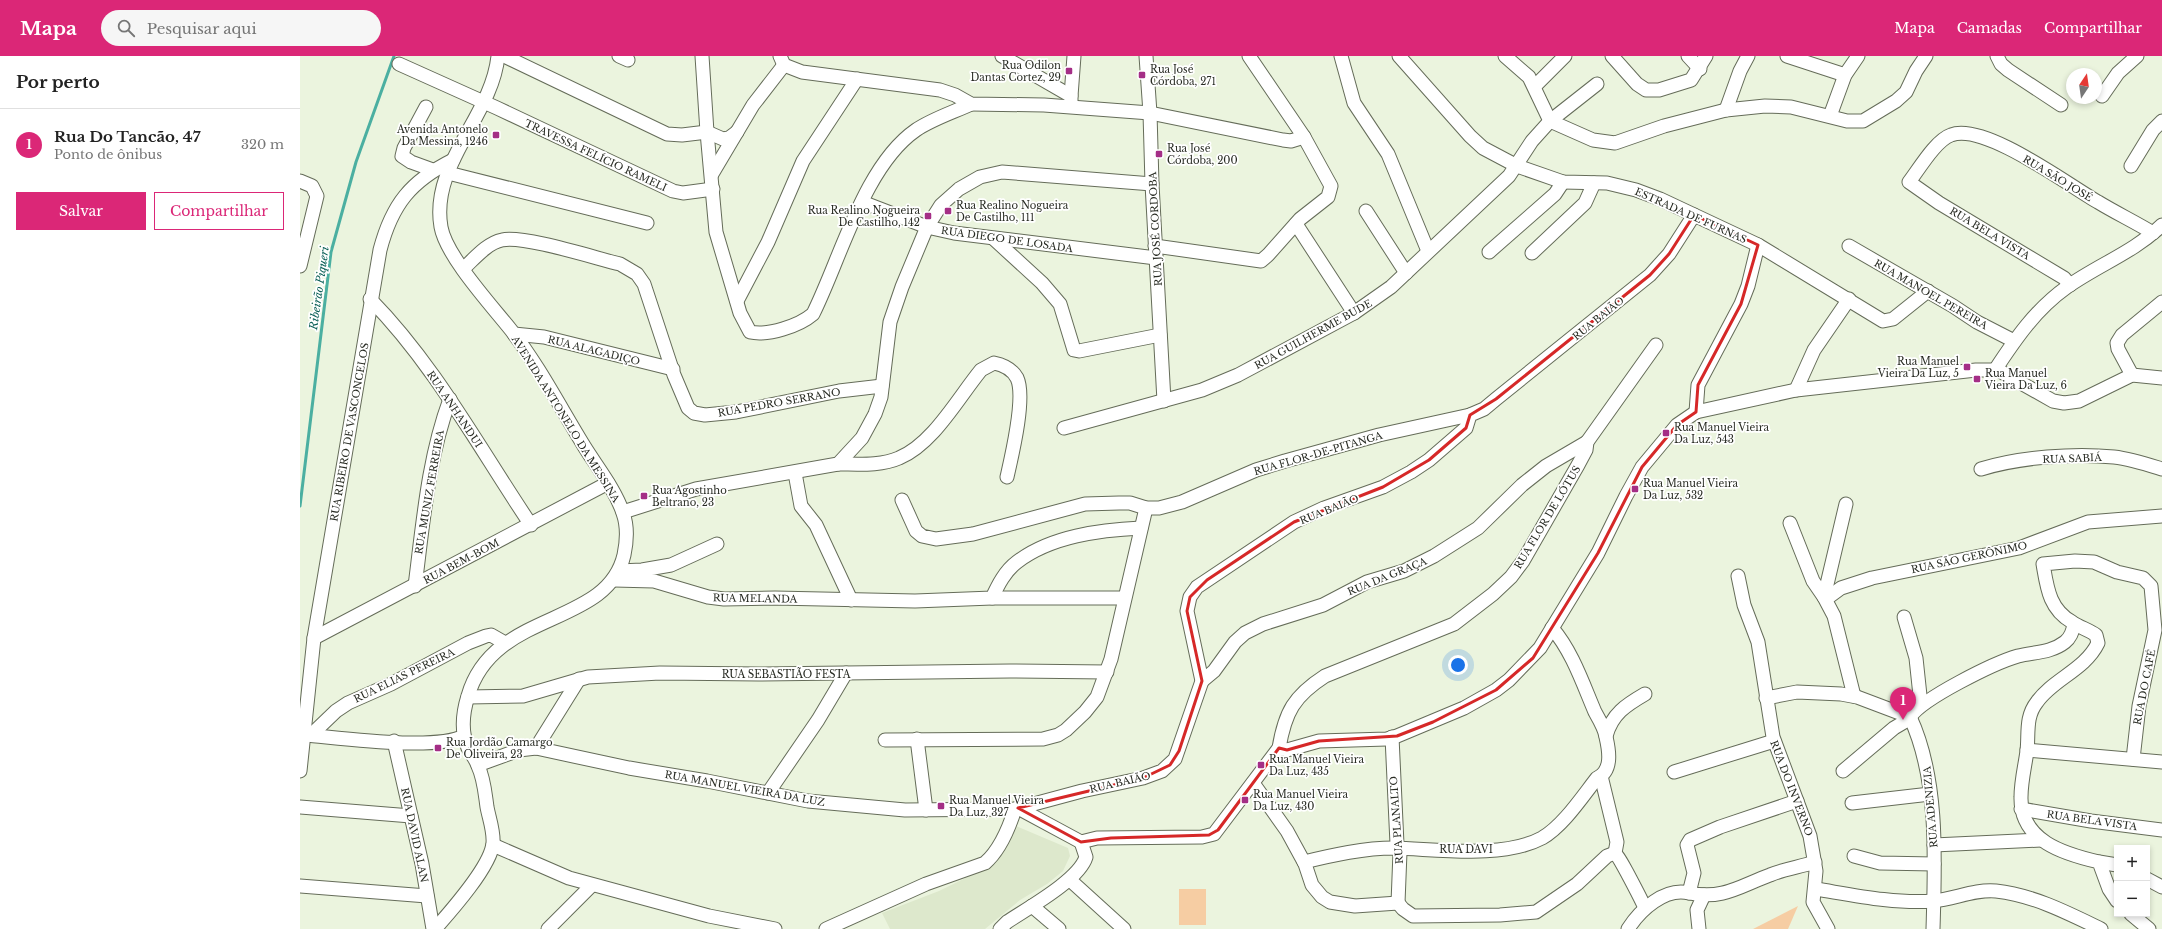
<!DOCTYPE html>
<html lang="pt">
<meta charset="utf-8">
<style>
:root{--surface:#fff;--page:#f6f6f6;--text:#222;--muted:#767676;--line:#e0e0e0;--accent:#db2777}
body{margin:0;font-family:"Libre Baskerville",serif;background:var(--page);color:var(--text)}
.controls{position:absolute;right:12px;bottom:12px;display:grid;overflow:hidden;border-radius:0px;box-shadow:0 2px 6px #0003}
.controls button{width:36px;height:36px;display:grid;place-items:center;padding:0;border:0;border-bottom:1px solid var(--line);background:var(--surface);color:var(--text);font:20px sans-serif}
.compass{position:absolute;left:1766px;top:12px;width:36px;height:36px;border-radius:50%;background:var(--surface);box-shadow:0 2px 6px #0003;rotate:13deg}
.you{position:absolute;left:1158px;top:609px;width:14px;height:14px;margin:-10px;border:3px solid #fff;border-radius:50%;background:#1a73e8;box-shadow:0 0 0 6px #1a73e833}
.badge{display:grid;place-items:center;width:26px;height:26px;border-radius:50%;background:var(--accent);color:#fff;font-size:13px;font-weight:700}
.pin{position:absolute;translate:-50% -33px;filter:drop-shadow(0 1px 2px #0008)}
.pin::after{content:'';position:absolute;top:21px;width:14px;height:12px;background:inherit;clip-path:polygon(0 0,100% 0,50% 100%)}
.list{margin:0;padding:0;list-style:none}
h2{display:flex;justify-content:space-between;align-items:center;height:52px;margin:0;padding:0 16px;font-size:17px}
h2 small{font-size:13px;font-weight:400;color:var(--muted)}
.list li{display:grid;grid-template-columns:26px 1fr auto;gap:12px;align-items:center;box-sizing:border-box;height:72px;padding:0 16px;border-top:1px solid var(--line)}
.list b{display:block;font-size:15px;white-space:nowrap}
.list p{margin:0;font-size:13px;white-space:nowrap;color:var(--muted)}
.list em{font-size:13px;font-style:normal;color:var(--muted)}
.actions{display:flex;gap:8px;padding:12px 16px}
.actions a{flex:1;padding:9px 0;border:1px solid var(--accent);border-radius:0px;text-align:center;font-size:14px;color:var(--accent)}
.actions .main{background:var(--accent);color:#fff}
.icon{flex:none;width:22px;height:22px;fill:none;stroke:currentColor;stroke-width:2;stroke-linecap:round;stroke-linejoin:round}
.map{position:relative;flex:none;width:1862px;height:873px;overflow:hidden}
header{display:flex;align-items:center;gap:24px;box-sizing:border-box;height:56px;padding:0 20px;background:var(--accent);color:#fff}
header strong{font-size:19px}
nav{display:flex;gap:22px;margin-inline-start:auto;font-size:14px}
.search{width:280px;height:36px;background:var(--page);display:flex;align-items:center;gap:10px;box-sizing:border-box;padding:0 14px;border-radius:22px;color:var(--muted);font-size:15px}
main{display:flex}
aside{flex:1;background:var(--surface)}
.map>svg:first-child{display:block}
.built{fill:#dde8cc}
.green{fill:#f6cda3}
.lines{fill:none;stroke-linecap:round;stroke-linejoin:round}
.stream{stroke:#4bafa1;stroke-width:3}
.minor-casing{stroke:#656c59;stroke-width:15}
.minor{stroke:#fff;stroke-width:13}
.marked{fill:none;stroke:#d62828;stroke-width:3;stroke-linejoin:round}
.poi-dot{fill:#a42e86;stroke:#fff;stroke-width:1.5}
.labels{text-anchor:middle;stroke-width:3.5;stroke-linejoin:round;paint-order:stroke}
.poi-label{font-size:10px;fill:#292c24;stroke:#fff;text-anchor:start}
.street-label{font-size:10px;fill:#292c24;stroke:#fff}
.water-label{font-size:11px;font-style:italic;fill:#0b6057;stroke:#fff}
</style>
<header>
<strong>Mapa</strong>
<div class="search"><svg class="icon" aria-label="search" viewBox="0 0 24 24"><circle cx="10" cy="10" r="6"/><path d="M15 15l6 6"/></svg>Pesquisar aqui</div>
<nav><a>Mapa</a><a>Camadas</a><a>Compartilhar</a></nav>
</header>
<main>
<aside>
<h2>Por perto<small></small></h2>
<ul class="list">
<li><span class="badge">1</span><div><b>Rua Do Tancão, 47</b><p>Ponto de ônibus</p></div><em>320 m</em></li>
</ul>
<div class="actions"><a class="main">Salvar</a><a>Compartilhar</a></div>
</aside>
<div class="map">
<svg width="1862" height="873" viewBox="0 0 1862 873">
<rect width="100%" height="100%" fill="#ebf4de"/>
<polygon class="built" points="716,770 768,792 770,800 763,815 747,828 720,844 685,873 590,873 582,857 639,835 686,812"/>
<g class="green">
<rect x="879" y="833" width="27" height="36"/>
<polygon points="1498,850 1488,873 1453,873"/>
</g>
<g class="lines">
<polyline class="stream" points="0,450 31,196 56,106 94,0"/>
<g class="minor-casing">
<g id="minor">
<polyline points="204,0 367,78 382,79 407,76 423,83 429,82 437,76"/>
<polyline points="319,0 328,4"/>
<path d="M402,0L407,76L416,176L440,257L450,276C468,280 499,270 513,258C541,202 564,110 616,74C632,63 654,56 671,48"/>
<polyline points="480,0 484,9 502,16 640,34 655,39 671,48 744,49 850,57 983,84 991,85 1004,81"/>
<polyline points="702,0 771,40 771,50"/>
<polyline points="846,0 850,57 852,128 864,345"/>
<polyline points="1041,0 1054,47 1088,98 1128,195"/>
<polyline points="1099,0 1170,80 1183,92 1217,110 1263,126 1307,127 1336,134 1360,143 1458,189 1583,265 1593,263 1628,235"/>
<polyline points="1205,0 1229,21 1250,65 1293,84 1315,87 1364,70 1426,54 1465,50 1491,51 1547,65 1563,65 1596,45 1606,36 1616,15 1626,0"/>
<polyline points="1312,0 1337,28 1346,34 1359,34 1391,24 1406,0"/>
<polyline points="1388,0 1400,13"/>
<polyline points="1487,0 1545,19"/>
<polyline points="1697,0 1701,8 1708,14 1761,49"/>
<polyline points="99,8 197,52 373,135 383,137 413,133"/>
<polyline points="1235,30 1265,0"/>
<polyline points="771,40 774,0"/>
<polyline points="1802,40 1818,17 1837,0"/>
<polyline points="126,51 104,92 102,100 111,106 133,114"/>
<polyline points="1426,54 1440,15 1448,0"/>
<polyline points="1530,60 1545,19 1558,0"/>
<polyline points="1831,110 1853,74 1862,65"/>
<polyline points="148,117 347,167"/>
<polyline points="412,118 453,49 484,9"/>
<polyline points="0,125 12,130 17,140 0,210"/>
<polyline points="562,146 627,171 654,177 856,202"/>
<polyline points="1066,155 1106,217"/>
<polyline points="996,168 1054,257"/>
<polyline points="694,183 742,227 760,248 774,294 779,295 860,279"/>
<polyline points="855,190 961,205 968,199 1000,163 1028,141 1031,130 1004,81 949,0"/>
<polyline points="1549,190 1653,250 1677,266 1714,285"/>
<polyline points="1189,196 1255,138 1263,126"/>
<polyline points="1232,197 1285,147 1294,127"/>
<path d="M163,213C174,203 187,187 202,184C223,179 295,202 320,208L337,218L344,228L374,319L388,352L394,357L405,359L436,356L539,335L582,330"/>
<path d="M1770,229L1764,222L1639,147L1609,126C1619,113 1636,84 1651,79C1684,66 1768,129 1798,146C1816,157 1835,166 1853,177"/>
<path d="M70,243C135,309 179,392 231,469"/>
<polyline points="437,245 468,186 503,105 557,23"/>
<polyline points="214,278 244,281 373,313"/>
<path d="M1695,314C1716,282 1736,253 1767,231C1798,209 1834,196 1862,169"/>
<polyline points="1832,319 1818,293 1817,287 1822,279 1862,246"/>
<polyline points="1496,334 1514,294 1549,243"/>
<polyline points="1396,356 1398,329 1441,248 1448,230 1458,189"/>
<polyline points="764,372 902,334 938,319 1054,257 1091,231 1209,120 1232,85 1250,65 1297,28"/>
<path d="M538,408C558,408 581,410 599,402C633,388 658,342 681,314L694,307C704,309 712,313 717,322C726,341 712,399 707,421"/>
<path d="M1681,413C1720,401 1774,397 1814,401C1831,403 1846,408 1862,413"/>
<polyline points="495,417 501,450 516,469 551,544"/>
<polyline points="602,444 616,475 622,480 636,483 673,478 785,448 819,447 830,447 846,452 859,452 882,446 956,414 985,405 1079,379 1170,359"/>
<polyline points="1546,448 1524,541 1534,560 1554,640"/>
<polyline points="323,456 396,433 538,408 562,382 575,358 581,341 590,266 602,231 627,171 641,149 659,133 680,121 702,116 852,128"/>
<polyline points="1490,467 1513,525 1524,541"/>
<polyline points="319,515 342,514 371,509 417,488"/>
<polyline points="1438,520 1444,549 1458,586 1473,681 1510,780 1516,815 1513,846 1528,873"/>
<path d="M314,524L354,525L408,541L424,543L475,542L615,545L692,542C698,529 705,515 717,506C751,480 800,474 841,472"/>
<path d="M115,530C123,468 128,402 150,343"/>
<polyline points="692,542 824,542"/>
<polyline points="1526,543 1541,532 1572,522 1719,492 1788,466 1862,460"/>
<polyline points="1604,561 1616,602 1621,649"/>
<polyline points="14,582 308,427"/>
<polyline points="902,625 914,615 935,586 945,577 963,568 1023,549 1067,526 1104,515 1134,500 1178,472 1222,429 1246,410 1287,386"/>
<polyline points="168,641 223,640 288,621 360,617 459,618 710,615 807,616"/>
<path d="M1466,642L1497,636L1541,638L1557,641L1610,661C1639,723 1635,805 1633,873"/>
<path d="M1610,661C1623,642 1694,607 1718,600C1734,596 1751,597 1765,586C1770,582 1773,575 1774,568"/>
<path d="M5,679C41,682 135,695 164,680"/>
<polyline points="11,679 36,655 48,647 91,628 168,587 186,580 191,579 205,587"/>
<path d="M1306,680C1312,658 1326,649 1345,638"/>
<polyline points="1092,681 1097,788 1100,796 1098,847"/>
<polyline points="617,683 626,754"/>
<polyline points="585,684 743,683 758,679 766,674 785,656 797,641 811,603 846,452"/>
<polyline points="94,685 122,808 133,873"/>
<polyline points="236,692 279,623"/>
<path d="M979,692C985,656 994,640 1025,620L1154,568L1193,538L1211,521L1223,505L1278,409L1286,394L1287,386L1356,289"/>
<polyline points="1727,694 1862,706"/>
<polyline points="178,709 219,694 236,692 329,712 407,725 508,745 605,754 715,753 782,735 843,722 862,715 875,703 902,625 887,555 890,541 897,531 994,466 1024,452 1083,431 1111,416 1129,404 1166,372 1170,359 1184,353 1196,343 1350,219 1369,198 1394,159"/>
<path d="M0,715L14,582L80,194C92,148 111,125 153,104"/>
<polyline points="1543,715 1594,672 1611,662"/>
<polyline points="1374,716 1474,685"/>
<path d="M1301,720L1317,786L1315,797C1318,798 1342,845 1345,852"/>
<polyline points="953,727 987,775 1005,808 1012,829 1022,841 1030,846 1055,850 1098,847"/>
<polyline points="468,737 518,664 546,617"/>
<polyline points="1552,747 1630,738"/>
<polyline points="0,751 111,760"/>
<polyline points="718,752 781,786"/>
<polyline points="1721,753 1791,765 1862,774"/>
<polyline points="781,786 797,782 902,781 914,778 979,692 987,694 1019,685 1087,683 1097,680 1164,652 1196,634 1209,624 1240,592 1298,497 1326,440 1342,411 1377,369 1396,356 1496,334 1676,314 1698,314 1753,345 1764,347 1779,345 1832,319 1862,322"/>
<polyline points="193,789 269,822 409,860 475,873"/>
<polyline points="1634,789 1741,784"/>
<polyline points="1554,800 1580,807 1634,808"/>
<path d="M1004,806C1033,799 1064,792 1094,792C1137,793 1203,803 1242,782C1263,770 1282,741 1297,722C1313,715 1309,694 1306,681C1305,673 1299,663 1295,656C1283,628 1272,595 1252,572"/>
<polyline points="1799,806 1817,809"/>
<polyline points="1847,823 1862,831"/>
<polyline points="770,824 824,873"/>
<polyline points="0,830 127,840"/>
<path d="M1516,833C1553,839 1595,848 1633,845C1655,843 1674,833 1696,835C1733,839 1768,857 1801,873"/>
<path d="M1389,837C1423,844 1440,830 1470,819C1484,813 1500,811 1515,806"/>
<path d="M1817,845L1809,833L1799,806C1764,798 1720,785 1721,741C1721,725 1725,710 1727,695C1729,678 1725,661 1737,646C1753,623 1785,614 1798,587L1796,579C1789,574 1779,571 1772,566C1749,553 1747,531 1743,508L1775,505L1794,506L1817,516L1843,522L1851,530L1855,574L1839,650L1833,703"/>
<polyline points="1098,847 1103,853 1113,860 1200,859 1236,856 1277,828 1307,800 1315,797"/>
<polyline points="732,850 759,873"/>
<polyline points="1831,858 1849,873"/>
<path d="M135,873C151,855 191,810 193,787C194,775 189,762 187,751C185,737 184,722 178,710C176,703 171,698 168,692C161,676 163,656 168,640C193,553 307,572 324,499C327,485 328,471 323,457C315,433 297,411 284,390C260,351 239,310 211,274C192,250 146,200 141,171C130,108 192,60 198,0"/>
<polyline points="248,873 292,829"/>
<path d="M526,873L626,828L685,807C700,794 709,772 715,753"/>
<path d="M700,873L707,866C728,852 779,824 786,801L781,786"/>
<path d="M1328,873C1340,854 1365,831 1389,837L1394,817L1387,789L1390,784L1420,771L1497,745"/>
<polyline points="1399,873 1397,854 1404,839"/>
</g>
</g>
<use href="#minor" class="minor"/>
</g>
<path class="marked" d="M1394,159L1458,189L1441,248L1398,329L1396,356L1377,369L1342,411L1298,497L1233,602L1196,634L1133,666L1097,680L1019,685L987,694L979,692L918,774L909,779L811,782L781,786L718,752L843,722L870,709L879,695L902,625L887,555L890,541L907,524L994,466L1083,431L1129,404L1166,372L1170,359L1196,343L1350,219L1369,198Z"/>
<g class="poi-dot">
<rect x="765" y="11" width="8" height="8" rx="2"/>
<rect x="838" y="15" width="8" height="8" rx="2"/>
<rect x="192" y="75" width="8" height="8" rx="2"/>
<rect x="855" y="94" width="8" height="8" rx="2"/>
<rect x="644" y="151" width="8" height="8" rx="2"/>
<rect x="624" y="156" width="8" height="8" rx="2"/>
<rect x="1663" y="307" width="8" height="8" rx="2"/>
<rect x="1673" y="319" width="8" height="8" rx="2"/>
<rect x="1362" y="373" width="8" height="8" rx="2"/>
<rect x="1331" y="429" width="8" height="8" rx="2"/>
<rect x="340" y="436" width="8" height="8" rx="2"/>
<rect x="134" y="688" width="8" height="8" rx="2"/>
<rect x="957" y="705" width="8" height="8" rx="2"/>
<rect x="941" y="740" width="8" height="8" rx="2"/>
<rect x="637" y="746" width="8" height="8" rx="2"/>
</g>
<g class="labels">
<g class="poi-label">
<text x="761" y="13" text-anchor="end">Rua Odilon<tspan x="761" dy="12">Dantas Cortez, 29</tspan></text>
<text x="850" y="17">Rua José<tspan x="850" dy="12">Córdoba, 271</tspan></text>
<text x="188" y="77" text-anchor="end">Avenida Antonelo<tspan x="188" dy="12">Da Messina, 1246</tspan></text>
<text x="867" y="96">Rua José<tspan x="867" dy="12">Córdoba, 200</tspan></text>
<text x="656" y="153">Rua Realino Nogueira<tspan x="656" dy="12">De Castilho, 111</tspan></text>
<text x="620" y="158" text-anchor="end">Rua Realino Nogueira<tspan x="620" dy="12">De Castilho, 142</tspan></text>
<text x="1659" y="309" text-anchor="end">Rua Manuel<tspan x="1659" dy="12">Vieira Da Luz, 5</tspan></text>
<text x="1685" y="321">Rua Manuel<tspan x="1685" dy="12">Vieira Da Luz, 6</tspan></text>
<text x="1374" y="375">Rua Manuel Vieira<tspan x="1374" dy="12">Da Luz, 543</tspan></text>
<text x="1343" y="431">Rua Manuel Vieira<tspan x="1343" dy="12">Da Luz, 532</tspan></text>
<text x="352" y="438">Rua Agostinho<tspan x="352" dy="12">Beltrano, 23</tspan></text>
<text x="146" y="690">Rua Jordão Camargo<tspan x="146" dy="12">De Oliveira, 23</tspan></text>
<text x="969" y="707">Rua Manuel Vieira<tspan x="969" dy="12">Da Luz, 435</tspan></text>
<text x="953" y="742">Rua Manuel Vieira<tspan x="953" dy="12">Da Luz, 430</tspan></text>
<text x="649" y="748">Rua Manuel Vieira<tspan x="649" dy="12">Da Luz, 327</tspan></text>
</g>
<g class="street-label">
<text transform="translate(296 99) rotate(25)" y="4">TRAVESSA FELÍCIO RAMELI</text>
<text transform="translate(1758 122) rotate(31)" y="4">RUA SÃO JOSÉ</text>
<text transform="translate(1391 159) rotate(24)" y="4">ESTRADA DE FURNAS</text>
<text transform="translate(855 173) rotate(-93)" y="4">RUA JOSÉ CORDOBA</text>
<text transform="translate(1690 177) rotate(31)" y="4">RUA BELA VISTA</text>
<text transform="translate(707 183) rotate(8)" y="4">RUA DIEGO DE LOSADA</text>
<text transform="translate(1631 238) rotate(30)" y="4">RUA MANOEL PEREIRA</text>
<text transform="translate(1298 262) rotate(-39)" y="4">RUA BAIÃO</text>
<text transform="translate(1013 278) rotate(-29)" y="4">RUA GUILHERME BUDE</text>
<text transform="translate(294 294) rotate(14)" y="4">RUA ALAGADIÇO</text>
<text transform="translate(479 346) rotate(-10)" y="4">RUA PEDRO SERRANO</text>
<text transform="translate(155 353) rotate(56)" y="4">RUA ANHANDUI</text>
<text transform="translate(266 363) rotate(58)" y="4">AVENIDA ANTONELO DA MESSINA</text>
<text transform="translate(49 376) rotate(-80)" y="4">RUA RIBEIRO DE VASCONCELOS</text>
<text transform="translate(1018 397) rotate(-16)" y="4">RUA FLOR-DE-PITANGA</text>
<text transform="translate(1772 402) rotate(-2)" y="4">RUA SABIÁ</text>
<text transform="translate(129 436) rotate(-80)" y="4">RUA MUNIZ FERREIRA</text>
<text transform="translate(1029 453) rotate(-22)" y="4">RUA BAIÃO</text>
<text transform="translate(1247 461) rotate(-59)" y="4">RUA FLOR DE LÓTUS</text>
<text transform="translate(1669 501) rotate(-12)" y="4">RUA SÃO GERÔNIMO</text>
<text transform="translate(161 505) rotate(-28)" y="4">RUA BEM-BOM</text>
<text transform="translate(1087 520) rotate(-22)" y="4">RUA DA GRAÇA</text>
<text transform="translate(455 542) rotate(1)" y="4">RUA MELANDA</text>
<text x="486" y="622">RUA SEBASTIÃO FESTA</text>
<text transform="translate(104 619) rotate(-26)" y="4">RUA ELIAS PEREIRA</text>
<text transform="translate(1844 631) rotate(-79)" y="4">RUA DO CAFÉ</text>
<text transform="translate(820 726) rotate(-13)" y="4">RUA BAIÃO</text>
<text transform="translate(445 732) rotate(10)" y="4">RUA MANUEL VIEIRA DA LUZ</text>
<text transform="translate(1492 732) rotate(69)" y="4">RUA DO INVERNO</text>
<text transform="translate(1630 751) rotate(-95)" y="4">RUA ADENIZIA</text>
<text transform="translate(1096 764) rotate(-94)" y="4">RUA PLANALTO</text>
<text transform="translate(1792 764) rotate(8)" y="4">RUA BELA VISTA</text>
<text transform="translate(115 779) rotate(78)" y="4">RUA DAVID ALAN</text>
<text x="1166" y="797">RUA DAVI</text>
</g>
<g class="water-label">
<text transform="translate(19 232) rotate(-82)" y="4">Ribeirão Piqueri</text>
</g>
</g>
</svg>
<div class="controls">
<button>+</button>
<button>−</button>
</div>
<svg class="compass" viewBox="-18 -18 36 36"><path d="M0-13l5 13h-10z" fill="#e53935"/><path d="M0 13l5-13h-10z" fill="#767676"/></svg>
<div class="you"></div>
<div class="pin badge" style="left:1603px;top:664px">1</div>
</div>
</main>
